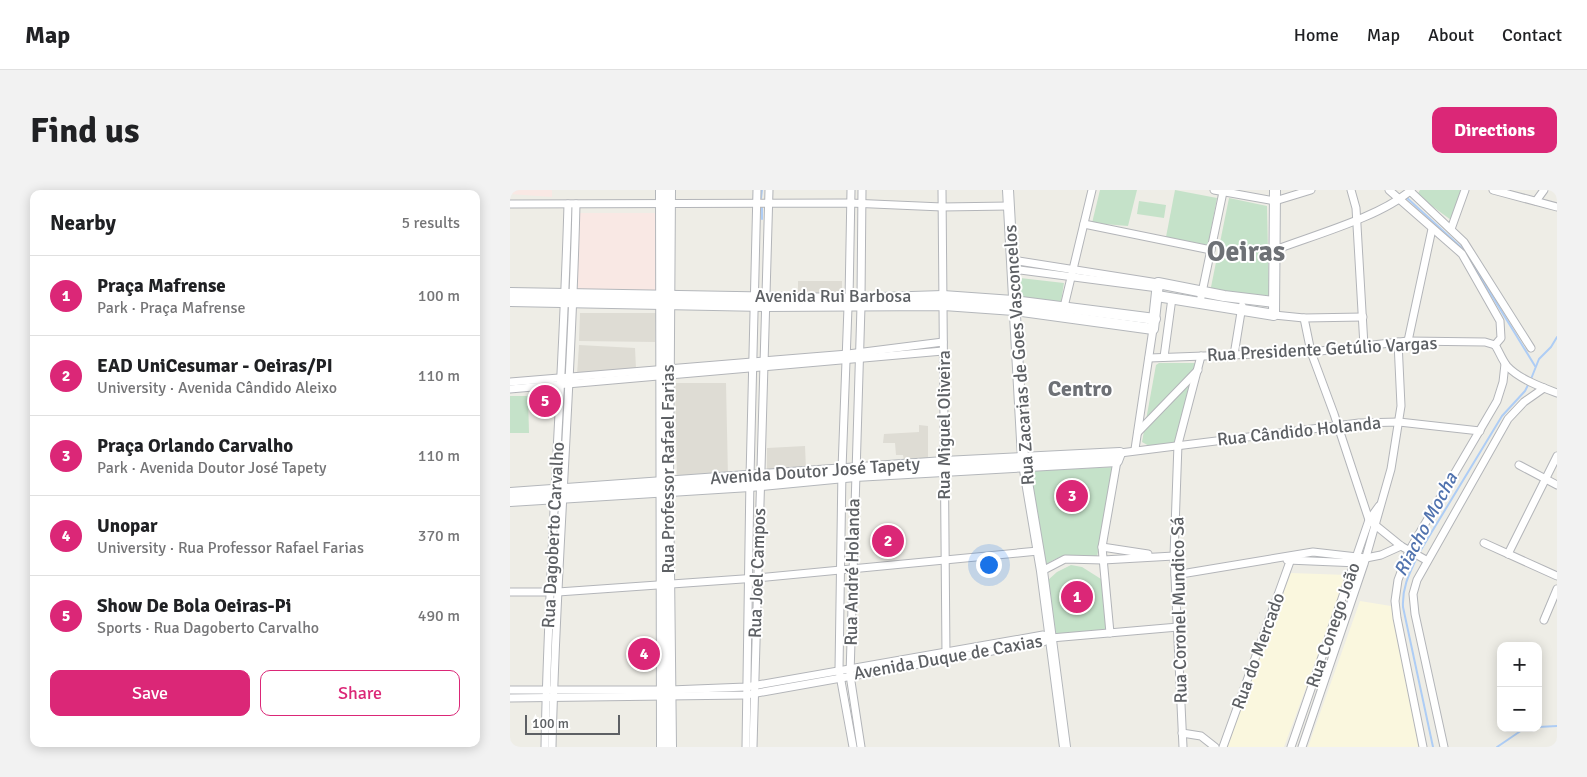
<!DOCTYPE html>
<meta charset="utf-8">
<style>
:root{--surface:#fff;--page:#f2f2f2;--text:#202124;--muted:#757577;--line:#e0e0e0;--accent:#db2777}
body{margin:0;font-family:Signika,sans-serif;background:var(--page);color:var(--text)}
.controls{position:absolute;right:15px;bottom:15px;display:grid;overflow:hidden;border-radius:10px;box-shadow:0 2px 12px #0003}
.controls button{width:45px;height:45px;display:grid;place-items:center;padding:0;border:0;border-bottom:1px solid var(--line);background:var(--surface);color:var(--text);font:25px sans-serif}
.scale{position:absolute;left:15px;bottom:12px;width:95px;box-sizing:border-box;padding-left:5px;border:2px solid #5d6064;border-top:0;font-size:14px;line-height:18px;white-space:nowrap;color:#5d6064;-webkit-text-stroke:4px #fff;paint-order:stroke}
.you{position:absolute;left:478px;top:374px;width:18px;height:18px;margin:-12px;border:4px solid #fff;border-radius:50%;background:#1a73e8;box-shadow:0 0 0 8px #1a73e833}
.badge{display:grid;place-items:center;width:32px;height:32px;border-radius:50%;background:var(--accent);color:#fff;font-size:16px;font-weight:700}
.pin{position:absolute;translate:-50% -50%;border:2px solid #fff;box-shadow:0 1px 5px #0006}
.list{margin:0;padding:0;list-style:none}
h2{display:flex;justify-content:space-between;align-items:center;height:65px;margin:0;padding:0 20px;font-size:21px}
h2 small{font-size:16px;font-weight:400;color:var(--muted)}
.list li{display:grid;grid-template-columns:32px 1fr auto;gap:15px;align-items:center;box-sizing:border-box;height:80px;padding:0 20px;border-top:1px solid var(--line)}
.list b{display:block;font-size:19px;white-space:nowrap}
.list p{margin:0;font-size:16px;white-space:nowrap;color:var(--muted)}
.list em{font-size:16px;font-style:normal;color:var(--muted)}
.actions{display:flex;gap:10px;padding:15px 20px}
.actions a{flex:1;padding:11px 0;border:1px solid var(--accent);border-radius:10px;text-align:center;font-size:18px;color:var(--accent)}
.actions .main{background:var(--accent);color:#fff}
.map{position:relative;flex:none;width:1047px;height:557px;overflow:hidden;border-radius:10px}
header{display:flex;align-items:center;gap:30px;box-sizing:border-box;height:70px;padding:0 25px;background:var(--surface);border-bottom:1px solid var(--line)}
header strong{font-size:24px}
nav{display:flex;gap:28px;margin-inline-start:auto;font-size:18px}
.intro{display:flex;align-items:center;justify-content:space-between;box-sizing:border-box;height:120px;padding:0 30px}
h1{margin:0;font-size:35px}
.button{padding:12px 22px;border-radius:10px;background:var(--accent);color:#fff;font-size:18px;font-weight:700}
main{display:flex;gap:30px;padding:0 30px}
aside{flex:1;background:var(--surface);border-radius:10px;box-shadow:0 2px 12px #0003}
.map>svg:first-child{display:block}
.commercial{fill:#faf7de}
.education{fill:#dedcd4}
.medical{fill:#f9e8e4}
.green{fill:#c5e2c9}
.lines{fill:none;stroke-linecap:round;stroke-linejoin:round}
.stream{stroke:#aecdf5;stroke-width:2}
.street-casing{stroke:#b3b5b9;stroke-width:9}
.secondary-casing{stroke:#b4b7bb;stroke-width:12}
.street{stroke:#fff;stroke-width:7}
.secondary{stroke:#fff;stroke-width:10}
.labels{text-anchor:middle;stroke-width:4;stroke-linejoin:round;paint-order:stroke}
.street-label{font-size:18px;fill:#5d6064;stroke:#fff}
.water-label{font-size:19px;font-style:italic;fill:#5072ae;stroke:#fff}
.district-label{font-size:22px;font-weight:bold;fill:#6e7176;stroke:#fff}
.town-label{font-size:28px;font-weight:bold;fill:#6e7176;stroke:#fff}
</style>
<header>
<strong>Map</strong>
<nav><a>Home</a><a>Map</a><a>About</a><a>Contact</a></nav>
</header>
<div class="intro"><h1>Find us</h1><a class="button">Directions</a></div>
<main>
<aside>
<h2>Nearby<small>5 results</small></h2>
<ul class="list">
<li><span class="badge">1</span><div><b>Praça Mafrense</b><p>Park · Praça Mafrense</p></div><em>100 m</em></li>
<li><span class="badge">2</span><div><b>EAD UniCesumar - Oeiras/PI</b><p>University · Avenida Cândido Aleixo</p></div><em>110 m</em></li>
<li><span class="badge">3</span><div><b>Praça Orlando Carvalho</b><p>Park · Avenida Doutor José Tapety</p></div><em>110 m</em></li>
<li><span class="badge">4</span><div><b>Unopar</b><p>University · Rua Professor Rafael Farias</p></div><em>370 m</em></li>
<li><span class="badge">5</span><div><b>Show De Bola Oeiras-Pi</b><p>Sports · Rua Dagoberto Carvalho</p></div><em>490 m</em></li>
</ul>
<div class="actions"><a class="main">Save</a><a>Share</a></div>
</aside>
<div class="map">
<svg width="1047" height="557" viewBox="0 0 1047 557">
<rect width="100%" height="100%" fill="#eeede6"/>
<g class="commercial">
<polygon points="781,383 838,385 774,557 716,557"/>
<polygon points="850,411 881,416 910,557 798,557"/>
</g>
<g class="education">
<rect x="288" y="91" width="44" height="15"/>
<polygon points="70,123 146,123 145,152 69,151"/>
<polygon points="69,155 125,158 126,179 67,185"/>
<polygon points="165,193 216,193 218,288 167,289"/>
<polygon points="409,235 418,236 418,268 405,268 405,271 394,271 393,265 386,265 385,253 373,253 374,244 409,242"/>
<polygon points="295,256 296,279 257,280 257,258"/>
</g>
<g class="medical">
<polygon points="0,0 42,0 42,7 0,4"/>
<polygon points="68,23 146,23 147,104 68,104"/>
</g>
<g class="green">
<polygon points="590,0 627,0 618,36 582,33"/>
<polygon points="665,0 707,8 698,55 656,47"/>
<polygon points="910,0 953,0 941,30 907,5"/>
<polygon points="719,8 757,16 759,108 700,102"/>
<polygon points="629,11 656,15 654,28 627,24"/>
<polygon points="510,88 554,93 550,118 507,112"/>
<polygon points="649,173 686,173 664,255 641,257 632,252 646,175"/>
<polygon points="0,206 18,206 19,243 0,243"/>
<path d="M604,277L587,367C564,371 561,358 535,375L521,281Z"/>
<polygon points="561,375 572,377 591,389 596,438 591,443 548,446 545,444 537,391 547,382"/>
</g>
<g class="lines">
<g class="stream">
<polyline points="896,7 954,60 1025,176"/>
<polyline points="251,8 252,0"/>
<polyline points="252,18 252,29"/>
<polyline points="1021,189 1029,169 1041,157 1047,147"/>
<polyline points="909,363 992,226 1015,201 1019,193"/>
<path d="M907,367C899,384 892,398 893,417L923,557"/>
<polyline points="1028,537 1047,536"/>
<polyline points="987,557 1015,538"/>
</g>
<g class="street-casing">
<g id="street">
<polyline points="432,0 436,465"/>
<polyline points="704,0 765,11 801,0"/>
<polyline points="841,0 846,18 854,156"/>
<polyline points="879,0 952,64 990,131 991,148 985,155"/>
<polyline points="983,0 1047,17"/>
<polyline points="900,1 954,52 1021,158"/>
<polyline points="1026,11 1034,0"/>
<polyline points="0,14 340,13 432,17 499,16"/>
<polyline points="574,34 701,60"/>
<polyline points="941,39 955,0"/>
<path d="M765,60C804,45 870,27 901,0"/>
<polyline points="502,70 648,93"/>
<polyline points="502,79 648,98"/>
<polyline points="339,109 341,0"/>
<polyline points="351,109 352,0"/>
<polyline points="690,112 713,2"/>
<polyline points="351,116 340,485 351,557"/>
<polyline points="338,117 332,279 329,480 343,557"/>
<polyline points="553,121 582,0"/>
<polyline points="764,125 794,128 853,127"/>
<polyline points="794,128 801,162 824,224 859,330 891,356 916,370"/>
<polyline points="898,151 922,39"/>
<path d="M985,155C989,161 992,170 997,176C1009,189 1031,197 1047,203"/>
<polyline points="724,165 732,116"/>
<polyline points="654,167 662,108"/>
<polyline points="639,168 801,162 898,151 975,152 985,155"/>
<polyline points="0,192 338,164 433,152"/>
<polyline points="0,199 433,161"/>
<polyline points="628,242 688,180"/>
<polyline points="625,259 643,139"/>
<polyline points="610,263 849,233 889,232 970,241"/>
<polyline points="1009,275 1047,295"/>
<polyline points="974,353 1047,386"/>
<polyline points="592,357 638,364"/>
<polyline points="998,364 1047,266"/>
<polyline points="777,370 849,373"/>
<polyline points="532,381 555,369 593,370 664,366"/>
<polyline points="665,385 803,362 856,368 871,365 891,356"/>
<polyline points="0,402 48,402 247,388 528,361"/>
<polyline points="1034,430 1047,399"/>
<polyline points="600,443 592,357 607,271"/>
<polyline points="0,500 160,500 236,497 533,445 541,448"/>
<polyline points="0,508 236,505 533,452 541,448 668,437"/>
<polyline points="672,543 691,546 705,557"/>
<path d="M35,557C38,376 53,195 58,14"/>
<path d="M42,557C46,376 62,195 66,14"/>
<polyline points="236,557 240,287 247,0"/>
<polyline points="243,557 259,0"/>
<polyline points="673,557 664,366 668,254 691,166"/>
<polyline points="713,557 782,366"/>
<polyline points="781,557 859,330 869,316"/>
<polyline points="792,557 854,374 881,279 891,216 888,152"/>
<polyline points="913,557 887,428 885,411 888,390 899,361 987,211 993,192 995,174"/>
<polyline points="934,557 905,424 903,404 907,390 998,229 1014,212 1034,198"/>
</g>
</g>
<g class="secondary-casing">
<g id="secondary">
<polyline points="151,0 152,557"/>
<polyline points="160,0 158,292 161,557"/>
<polyline points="498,0 513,268 532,381 555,557"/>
<polyline points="0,103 339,109 433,106 503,111 645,129"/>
<polyline points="647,106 764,125 765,0"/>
<polyline points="0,111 255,116 434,115 504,120 643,139 648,93 714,106 764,112"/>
<polyline points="0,303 434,272 610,263 607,271 345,286 240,296 0,311"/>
</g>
</g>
<use href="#street" class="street"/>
<use href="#secondary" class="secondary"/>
</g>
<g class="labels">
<g class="street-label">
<text x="323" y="112">Avenida Rui Barbosa</text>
<text transform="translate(812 159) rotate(-3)" y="6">Rua Presidente Getúlio Vargas</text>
<text transform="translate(509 165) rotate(-94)" y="6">Rua Zacarias de Goes Vasconcelos</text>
<text transform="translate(434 235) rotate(-90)" y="6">Rua Miguel Oliveira</text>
<text transform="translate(789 241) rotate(-6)" y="6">Rua Cândido Holanda</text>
<text transform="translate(158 279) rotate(-90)" y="6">Rua Professor Rafael Farias</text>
<text transform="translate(305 281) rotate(-4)" y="6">Avenida Doutor José Tapety</text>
<text transform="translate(43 345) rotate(-87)" y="6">Rua Dagoberto Carvalho</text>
<text transform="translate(342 382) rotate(-89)" y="6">Rua André Holanda</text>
<text transform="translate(247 383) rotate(-88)" y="6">Rua Joel Campos</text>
<text transform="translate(669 420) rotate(-91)" y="6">Rua Coronel Mundico Sá</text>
<text transform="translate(823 435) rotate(-71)" y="6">Rua Conego João</text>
<text transform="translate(748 461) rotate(-70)" y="6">Rua do Mercado</text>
<text transform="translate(438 467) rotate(-10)" y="6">Avenida Duque de Caxias</text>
</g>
<g class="water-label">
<text transform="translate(915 334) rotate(-62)" y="7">Riacho Mocha</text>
</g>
<g class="district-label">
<text x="570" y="206">Centro</text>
</g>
<g class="town-label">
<text x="736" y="71">Oeiras</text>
</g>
</g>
</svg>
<div class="controls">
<button>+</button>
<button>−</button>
</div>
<div class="scale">100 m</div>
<div class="you"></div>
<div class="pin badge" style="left:567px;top:407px">1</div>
<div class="pin badge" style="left:378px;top:351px">2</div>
<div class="pin badge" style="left:562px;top:306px">3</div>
<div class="pin badge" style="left:134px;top:464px">4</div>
<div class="pin badge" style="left:35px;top:211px">5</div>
</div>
</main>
